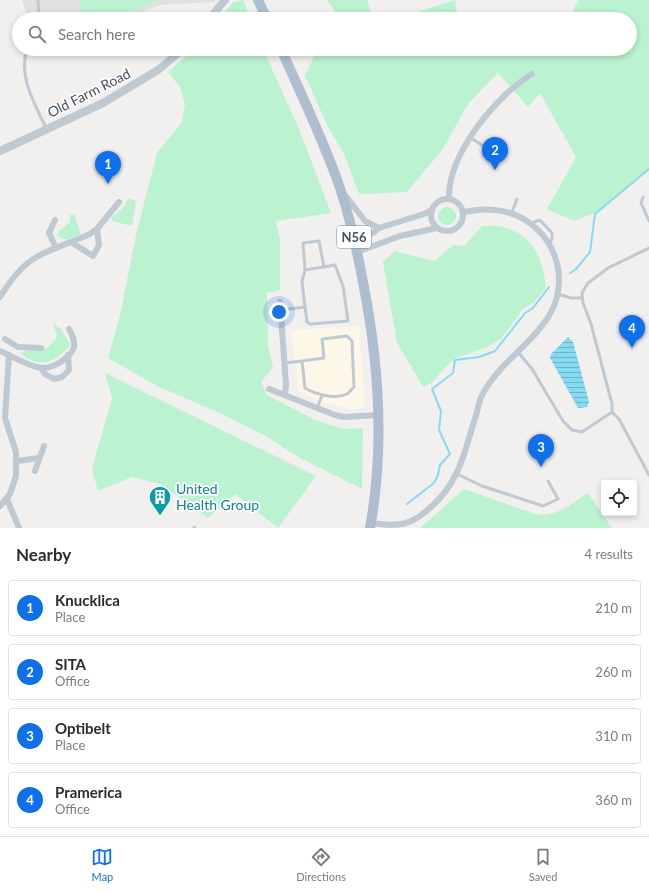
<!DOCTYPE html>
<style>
:root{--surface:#fff;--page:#f7f7f7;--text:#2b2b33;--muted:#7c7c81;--line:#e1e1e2;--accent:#0f70ec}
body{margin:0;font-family:Lato,sans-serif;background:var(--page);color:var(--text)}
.controls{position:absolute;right:12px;bottom:12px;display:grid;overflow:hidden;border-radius:4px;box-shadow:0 2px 6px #0003}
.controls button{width:36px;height:36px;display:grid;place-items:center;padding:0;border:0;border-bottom:1px solid var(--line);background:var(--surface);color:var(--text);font:20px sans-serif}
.you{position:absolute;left:279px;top:312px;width:14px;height:14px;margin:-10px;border:3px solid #fff;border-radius:50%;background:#1a73e8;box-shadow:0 0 0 6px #1a73e833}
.badge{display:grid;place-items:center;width:26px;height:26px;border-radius:50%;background:var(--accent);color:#fff;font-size:13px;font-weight:700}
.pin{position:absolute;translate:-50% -33px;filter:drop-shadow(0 1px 2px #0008)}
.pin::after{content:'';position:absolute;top:21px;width:14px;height:12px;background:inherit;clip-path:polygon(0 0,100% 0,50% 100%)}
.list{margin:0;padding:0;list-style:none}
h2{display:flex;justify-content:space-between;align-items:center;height:52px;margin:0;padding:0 16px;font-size:17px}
h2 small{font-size:13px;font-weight:400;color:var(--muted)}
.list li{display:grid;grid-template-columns:26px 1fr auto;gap:12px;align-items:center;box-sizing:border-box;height:56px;margin:0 8px 8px;padding:0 8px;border:1px solid var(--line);border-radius:4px}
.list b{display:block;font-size:15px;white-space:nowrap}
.list p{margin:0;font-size:13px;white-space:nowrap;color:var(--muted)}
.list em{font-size:13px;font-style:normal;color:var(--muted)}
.icon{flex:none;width:22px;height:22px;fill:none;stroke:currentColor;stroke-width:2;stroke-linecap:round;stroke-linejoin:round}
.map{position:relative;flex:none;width:649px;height:528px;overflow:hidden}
.search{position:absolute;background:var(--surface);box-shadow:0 2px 6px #0003;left:12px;right:12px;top:12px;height:44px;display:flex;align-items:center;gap:10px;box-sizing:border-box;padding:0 14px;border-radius:22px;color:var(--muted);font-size:15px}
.sheet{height:308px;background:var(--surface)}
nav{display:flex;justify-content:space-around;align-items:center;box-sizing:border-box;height:56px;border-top:1px solid var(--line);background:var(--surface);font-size:11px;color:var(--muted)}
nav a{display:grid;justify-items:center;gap:2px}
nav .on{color:var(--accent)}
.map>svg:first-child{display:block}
.commercial{fill:#fdf7e7}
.education{fill:#e3e0e1}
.grass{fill:#bbf2d0}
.water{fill:url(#water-rules)}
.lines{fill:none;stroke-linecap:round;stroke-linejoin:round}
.stream{stroke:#85dbf1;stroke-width:2}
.service{stroke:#bfc9d2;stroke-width:3}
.minor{stroke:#bfc9d2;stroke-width:6}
.tertiary{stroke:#bfc9d2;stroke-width:8}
.primary{stroke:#adbecf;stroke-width:10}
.labels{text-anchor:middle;stroke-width:3.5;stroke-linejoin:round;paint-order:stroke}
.shield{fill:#fff;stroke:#7e868e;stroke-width:1}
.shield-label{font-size:13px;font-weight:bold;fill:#46525e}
.street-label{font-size:14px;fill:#46525e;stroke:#fff}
.culture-label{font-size:14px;fill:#0d838f;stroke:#fff;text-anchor:start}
</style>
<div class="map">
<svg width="649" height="528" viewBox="0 0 649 528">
<defs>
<pattern id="water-rules" width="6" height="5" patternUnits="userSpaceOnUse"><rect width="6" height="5" fill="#85dbf1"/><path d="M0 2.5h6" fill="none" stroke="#6fb4c6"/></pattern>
</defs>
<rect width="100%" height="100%" fill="#f2efef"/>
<polygon class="commercial" points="359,326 365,405 361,408 352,409 324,403 298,391 291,330"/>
<polygon class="education" points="22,0 216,0 214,2 161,5 122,19 25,19 26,13"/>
<g class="grass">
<polygon points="78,0 161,0 111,19 85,19"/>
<polygon points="243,0 251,19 218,19 234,2"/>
<polygon points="327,0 367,0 373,19 336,19 338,16"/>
<polygon points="455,0 458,19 395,19"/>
<polygon points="579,0 649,0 649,169 595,214 591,214 574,221 547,209 576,157 540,93 528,107 498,73 468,104 442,150 407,192 359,194 344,154 327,125 305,75 318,49 630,49 630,19 568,19"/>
<polygon points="194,49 263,49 299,129 331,213 276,221 280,240 280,290 267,293 268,345 273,367 261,382 267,395 315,420 343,429 363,428 362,489 300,458 264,435 222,414 157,386 108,358 120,316 136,235 157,153 182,122 185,104 180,87 168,72"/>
<polygon points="129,198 136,201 132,226 112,221 112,217 123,208"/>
<circle cx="447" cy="216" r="9"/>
<polygon points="74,214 81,234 66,240 57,236 59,231 70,222 70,215"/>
<path d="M482,226C488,226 497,225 503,227C534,235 543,259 546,288L534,302L522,310L501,339L485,348L456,358L445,367L433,382L423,387L397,342L383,262L395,251L434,261L453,245L464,246Z"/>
<path d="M53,323L60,328L70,344L69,347C54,362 40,369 21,354C30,345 49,358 57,335Z"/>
<polygon points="105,373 316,476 278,528 235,494 208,518 161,484 132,477 98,491 92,469 112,398"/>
<path d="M464,489L535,514C556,518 571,504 588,493L612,528H420Z"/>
</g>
<polygon class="water" points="568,337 573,342 589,402 587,407 578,408 550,358 551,354"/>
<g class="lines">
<g class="stream">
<polyline points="570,273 576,269 590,252 595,214 649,169"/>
<polyline points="407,504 434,483 438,475 440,465 450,454 439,430 441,411 432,389 453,373 455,360 479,357 495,351 525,313 533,308 549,287"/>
</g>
<g class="service">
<polyline points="38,0 39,19"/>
<path d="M27,49C18,77 35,104 46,128"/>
<polyline points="471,138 488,149"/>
<polyline points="643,197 641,203 649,221"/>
<polyline points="512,212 517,199"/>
<polyline points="531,223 540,220 552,233 552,239 549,243"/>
<polyline points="649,248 608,268 588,283 582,293 583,303 591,324 612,404 612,412 619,419 649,475"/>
<polyline points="305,270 303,243 319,241 324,267"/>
<polyline points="558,294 571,298 581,298"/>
<polyline points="281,310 305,307 307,322 310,324 348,321 343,286 335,265 305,270 302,281 305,307"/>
<polyline points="518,352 532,369 563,421 572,430 582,432 612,412"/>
<path d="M285,363L302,361L305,388C315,394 335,400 347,394C349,393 352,389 354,387L352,341L347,336L322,339L324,358L302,361"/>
<polyline points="317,408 322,396"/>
<polyline points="457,474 482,486 543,506 558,499 548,481"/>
<polyline points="194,527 195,528"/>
</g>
<g class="minor">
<polyline points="345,195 365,221 379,228"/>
<path d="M449,198C448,154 496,96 532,74"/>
<circle cx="447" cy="215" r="16"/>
<polyline points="55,220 49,233 56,248"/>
<polyline points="354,239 373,233 379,228 424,214 432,210"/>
<polyline points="71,242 93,256 99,245 97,229"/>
<polyline points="357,252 400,236 437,228"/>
<path d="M0,297C28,251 45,254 90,234L97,229L119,202"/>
<polyline points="280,302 286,385 285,394"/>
<polyline points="5,339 18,347 41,348"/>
<path d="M0,351C12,356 28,366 41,368C52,369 71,358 74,347C75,340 72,335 69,329"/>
<polyline points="41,368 45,374 54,379 62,377 69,370 68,355"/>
<polyline points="269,389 335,415 344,417 378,415"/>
<polyline points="17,461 39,458"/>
<polyline points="35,471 44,446"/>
<polyline points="7,499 19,528"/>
<polyline points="0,506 10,494 16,476 16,452 5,418 9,355"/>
<path d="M371,523C399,527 411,526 432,506C460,481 465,450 476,415C478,409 479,401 482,395C505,350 568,328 558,268C555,253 548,239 537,229C517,210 490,206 464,212"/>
</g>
<g class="tertiary">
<polyline points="209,19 225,0"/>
<polyline points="0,151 103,103 158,70 183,49"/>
</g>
<g class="primary">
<polyline points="258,0 267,19"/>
<path d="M281,49C301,94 324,141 340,188C350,218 357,250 363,282C379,363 385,446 370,528"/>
</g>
</g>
<defs>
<g id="building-pin" transform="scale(1.15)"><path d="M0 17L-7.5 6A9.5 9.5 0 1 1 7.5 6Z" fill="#0f9aa8" stroke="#fff"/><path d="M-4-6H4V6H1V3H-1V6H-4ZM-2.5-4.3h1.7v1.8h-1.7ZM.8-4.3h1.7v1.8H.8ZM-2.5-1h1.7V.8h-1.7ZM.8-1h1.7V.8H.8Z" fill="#fff"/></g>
</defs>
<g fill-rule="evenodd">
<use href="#building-pin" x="160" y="497"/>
</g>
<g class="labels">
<rect class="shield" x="337" y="226" width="34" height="22" rx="3"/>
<g class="shield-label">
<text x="354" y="242">N56</text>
</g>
<g class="street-label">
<text transform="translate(89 93) rotate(-27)" y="5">Old Farm Road</text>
</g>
<g class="culture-label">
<text x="176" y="494">United<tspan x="176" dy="16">Health Group</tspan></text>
</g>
</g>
</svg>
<div class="controls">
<button><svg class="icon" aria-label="locate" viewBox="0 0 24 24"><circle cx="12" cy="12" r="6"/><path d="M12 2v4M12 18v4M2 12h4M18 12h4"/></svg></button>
</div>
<div class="you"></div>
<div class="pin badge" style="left:108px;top:184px">1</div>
<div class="pin badge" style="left:495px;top:170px">2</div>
<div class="pin badge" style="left:541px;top:467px">3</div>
<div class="pin badge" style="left:632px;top:348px">4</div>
<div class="search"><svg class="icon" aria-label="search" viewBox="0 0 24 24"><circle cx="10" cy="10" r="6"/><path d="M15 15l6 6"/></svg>Search here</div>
</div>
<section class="sheet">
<h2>Nearby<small>4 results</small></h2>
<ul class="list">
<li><span class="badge">1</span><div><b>Knucklica</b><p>Place</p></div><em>210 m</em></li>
<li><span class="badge">2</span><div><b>SITA</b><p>Office</p></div><em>260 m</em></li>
<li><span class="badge">3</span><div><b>Optibelt</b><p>Place</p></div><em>310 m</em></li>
<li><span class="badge">4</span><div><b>Pramerica</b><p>Office</p></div><em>360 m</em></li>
</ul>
</section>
<nav>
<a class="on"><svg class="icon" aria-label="map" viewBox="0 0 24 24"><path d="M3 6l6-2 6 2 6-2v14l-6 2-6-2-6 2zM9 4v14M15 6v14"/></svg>Map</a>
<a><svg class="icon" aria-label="directions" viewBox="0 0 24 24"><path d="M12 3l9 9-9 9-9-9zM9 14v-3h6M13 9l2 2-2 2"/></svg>Directions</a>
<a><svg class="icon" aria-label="saved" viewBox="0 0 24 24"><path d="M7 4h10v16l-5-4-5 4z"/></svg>Saved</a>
</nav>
